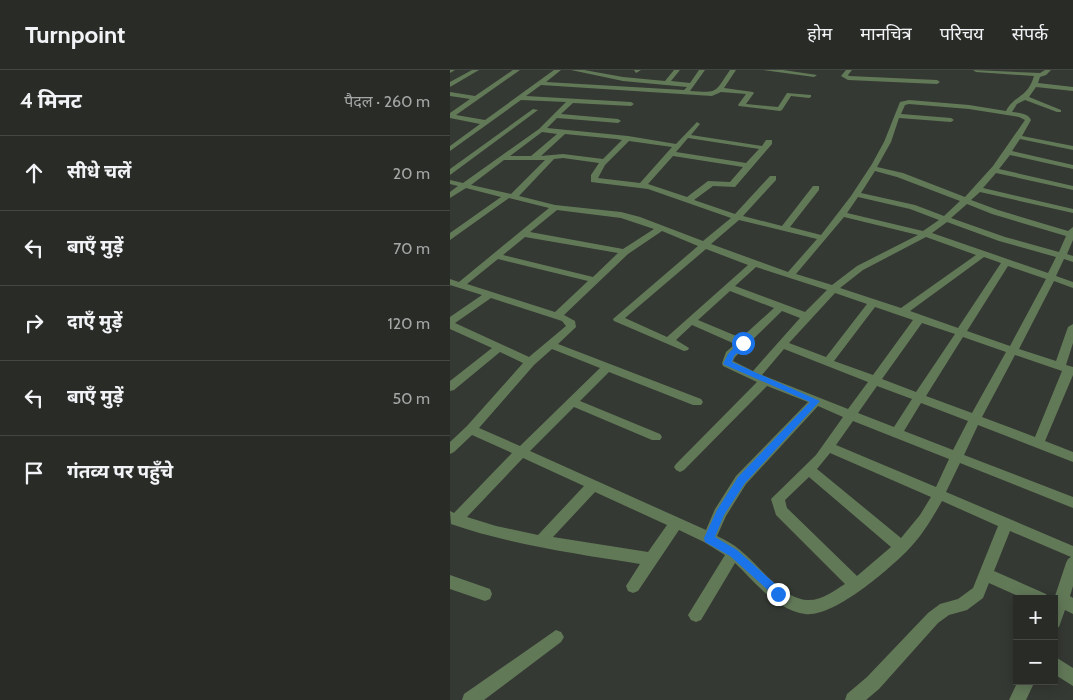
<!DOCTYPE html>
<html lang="hi">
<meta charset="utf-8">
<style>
:root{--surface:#282b26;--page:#343732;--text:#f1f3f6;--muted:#a5a7a7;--line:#444743}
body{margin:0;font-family:Cabin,"Noto Sans Devanagari",sans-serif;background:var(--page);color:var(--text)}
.controls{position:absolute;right:15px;bottom:15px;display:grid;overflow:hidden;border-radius:0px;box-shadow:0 2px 12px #0003}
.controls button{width:45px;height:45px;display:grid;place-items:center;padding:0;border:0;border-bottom:1px solid var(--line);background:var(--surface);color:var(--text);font:25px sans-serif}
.stop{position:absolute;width:15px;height:15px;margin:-11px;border:4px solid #1a73e8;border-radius:50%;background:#fff}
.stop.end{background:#1a73e8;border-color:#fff;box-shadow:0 1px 5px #0008}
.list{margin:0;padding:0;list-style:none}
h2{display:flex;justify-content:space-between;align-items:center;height:65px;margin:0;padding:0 20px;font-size:21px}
h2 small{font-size:16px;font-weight:400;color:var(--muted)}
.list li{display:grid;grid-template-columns:32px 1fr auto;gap:15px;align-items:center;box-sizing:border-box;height:75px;padding:0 20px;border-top:1px solid var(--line)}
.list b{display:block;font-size:19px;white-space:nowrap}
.list em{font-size:16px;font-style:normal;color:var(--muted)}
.icon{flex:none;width:28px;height:28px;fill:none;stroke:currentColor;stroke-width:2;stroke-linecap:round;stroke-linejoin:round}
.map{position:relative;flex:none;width:623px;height:630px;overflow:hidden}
header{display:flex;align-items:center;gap:30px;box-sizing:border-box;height:70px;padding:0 25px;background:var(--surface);border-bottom:1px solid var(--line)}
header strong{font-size:24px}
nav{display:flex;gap:28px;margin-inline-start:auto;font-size:18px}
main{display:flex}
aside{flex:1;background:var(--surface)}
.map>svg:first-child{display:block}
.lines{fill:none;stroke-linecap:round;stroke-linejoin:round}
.minor{fill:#627958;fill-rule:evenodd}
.route{fill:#1a73e8}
</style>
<header>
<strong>Turnpoint</strong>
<nav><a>होम</a><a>मानचित्र</a><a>परिचय</a><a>संपर्क</a></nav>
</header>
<main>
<aside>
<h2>4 मिनट<small>पैदल · 260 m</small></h2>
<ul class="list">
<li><svg class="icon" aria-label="ahead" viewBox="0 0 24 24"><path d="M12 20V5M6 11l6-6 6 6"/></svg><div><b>सीधे चलें</b></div><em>20 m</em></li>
<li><svg class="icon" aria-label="left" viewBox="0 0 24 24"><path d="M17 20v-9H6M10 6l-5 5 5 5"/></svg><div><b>बाएँ मुड़ें</b></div><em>70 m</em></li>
<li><svg class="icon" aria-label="right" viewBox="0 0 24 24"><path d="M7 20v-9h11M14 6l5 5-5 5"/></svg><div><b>दाएँ मुड़ें</b></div><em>120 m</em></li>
<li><svg class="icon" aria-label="left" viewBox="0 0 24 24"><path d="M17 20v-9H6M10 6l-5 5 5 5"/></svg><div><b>बाएँ मुड़ें</b></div><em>50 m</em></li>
<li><svg class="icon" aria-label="arrive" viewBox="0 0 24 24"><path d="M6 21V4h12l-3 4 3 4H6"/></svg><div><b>गंतव्य पर पहुँचे</b></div></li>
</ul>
</aside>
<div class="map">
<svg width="623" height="630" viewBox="0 0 623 630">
<rect width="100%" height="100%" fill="#353933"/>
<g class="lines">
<g class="minor">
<polygon points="0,0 5,0 0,3"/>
<polygon points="22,0 29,0 0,17 0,12"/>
<path d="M63,0H70L6,45L35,50L104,0H111L96,12L234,20L237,17L173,11L121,0H134L173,7L215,11L224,0H230L221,11L240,13L249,0H255L240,21C269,23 264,23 280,0H286L274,18L303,22L304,23L296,34L328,37L337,23L361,25V27L359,28L341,26L332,40L330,41L289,36L288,35L296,24L271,22L262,26L91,15L76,26L181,32L184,34L181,36L123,33L111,44L168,49L171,51L168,53L107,48L97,58L178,66L226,74L247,52L250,54L241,65L312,76L316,70H322V74L285,117L263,116L244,130L285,144L320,106H326V110L293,146L332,156L363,116H369V120L340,157L371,165L401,126L422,94L434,72L450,32L459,30L519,35L556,41C565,24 577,29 584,6L526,2L523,0L590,3L595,0H601L596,5L590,7L588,13L623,17V21L586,17L579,27L611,40V42H607L575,30L567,34L562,42C569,43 578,43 581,50L572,66L623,76V80L570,69L562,81L623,95V99L560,85L549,99L623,116V120L546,103L533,118L623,139V143L530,122L521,130L548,140L618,161L623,157V170L617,184L623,186V192L614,189L606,206L623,212V218L604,211L569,279L606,291L618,257L623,254V273L616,295L623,297V305L595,371L623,382V392L528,355L514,385L623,427V438L510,393L496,422L623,476V516L620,526L623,528V544L615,540L609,557L604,559V529L616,493L618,489L621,487L560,461L544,501L596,524L598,529H575L539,513L533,528L517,540L499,545L488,553L429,619L416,630H395L397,624L417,607L478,543L490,534L508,529L523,518L548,456L492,431C482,449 471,467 457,481C438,500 383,548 355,544C325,539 306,513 285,493L251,550L246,552L241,550L238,545L275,485L254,472L229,460L188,521L183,523L178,521L176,516L190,494C127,484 62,475 1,454L0,441L4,443L62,383L22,365L4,382L0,384V372L17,356L73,293L50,282L4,320L0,321V311L42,278L0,259V247L32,225L0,215V209L9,212L99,138L59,128L0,170V163L51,127L16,118L0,128V122L8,116L0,114V110L13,113L89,59L116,32L71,30L0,81V76L30,54L0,48V43L20,29L0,26V22L25,26ZM459,34L519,39L569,47L575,50L543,96L515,127L453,103L427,97L441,72L449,48L501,52L504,50L501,48L451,44L455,35ZM92,62L107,64L81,86H60ZM115,64L166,69L172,70L153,89L113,84L91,86ZM238,68L309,79L296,93L226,82ZM179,71L222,77L190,113L148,108L155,95ZM223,86L293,97L280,112L258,111L237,127L198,114ZM113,88L149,93L141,105V112L198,119L281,148L253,171L190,147L171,142L105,135L69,126L104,89ZM54,90H95L61,124L21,115ZM425,101L447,107L510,131L494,146L465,135L411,123ZM408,127L460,139L489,150L473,161L397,143ZM517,134L542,144L616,166L609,182L555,167L501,148ZM107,140L171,148L204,159L173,179L80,162ZM394,147L468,165L407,196L382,215L346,204ZM289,150L367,169L338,202L261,174ZM497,152L549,171L606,187L598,203L482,163ZM212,161L248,176L163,249L164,251L234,281L238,280L239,278L226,270L242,255L285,274L276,282L272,293L273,296L307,312L226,394L224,397L226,400L230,402L234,400L317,316L358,332L286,406L265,439L256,460L80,381L124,337L202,370H210L212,367L210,364L130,331L159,302L243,335H251L253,332L251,329L108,274L126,257L125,251L114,245L178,184ZM75,167L168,183L143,207L53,185ZM476,167L526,185L451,238L390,218L413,200ZM256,179L298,195L217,267L175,248ZM534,187L551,193L508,258L460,241ZM48,189L138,211L105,242L17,214ZM558,196L596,209L560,276L517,261ZM306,197L377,220L355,242L285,216ZM280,221L324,238L291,268L248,250ZM385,223L417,234L376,287L339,273ZM41,228L112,251L116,256L79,287L5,253ZM425,237L463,250L423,305L384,291ZM332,241L350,248L303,301L283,291L285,287ZM472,253L505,264L466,322L432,309ZM513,267L556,282L522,343L476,326ZM102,279L150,298L70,376L29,358L84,295ZM334,279L418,312L398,339L312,305ZM565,285L612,301L585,367L532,347ZM427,316L462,329L444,357L408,343ZM471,333L518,351L503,380L454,361ZM368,336L393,347L366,385L321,429L326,445L395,514C384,521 371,531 357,530C331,528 309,495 290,480C283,474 275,470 267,466L276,446L296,414ZM403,351L499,389L486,417L386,375ZM380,383L481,427L470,445L451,468L367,399ZM73,388L134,416L88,465L46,456L17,447ZM359,407L441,477L407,506L337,438L335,430ZM145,422L217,455L198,482L103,467Z"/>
<polygon points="184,0 191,0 186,3"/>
<polygon points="313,0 333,0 367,5 364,7"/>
<polygon points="396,0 402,0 398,5 399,6 487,10 490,12 487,14 398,10 391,6"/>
<polygon points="83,39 88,40 0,105 0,99"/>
<polygon points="0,505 40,519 42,524 40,529 35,531 0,519"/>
<polygon points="106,560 111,562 114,567 111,572 34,630 12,630 14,624"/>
<polygon points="604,586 623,598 623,616 604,604"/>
<polygon points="568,611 585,611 576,630 559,630"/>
</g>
</g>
<polygon class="route" points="290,271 297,273 284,286 282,292 370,331 295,413 274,445 265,467 287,480 332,520 333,524 328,529 280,486 255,472 254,468 267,440 288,407 360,332 275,295 273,294 278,284"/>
</svg>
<div class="controls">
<button>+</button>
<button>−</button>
</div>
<div class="stop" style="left:293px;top:273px"></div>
<div class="stop end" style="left:328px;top:524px"></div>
</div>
</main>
